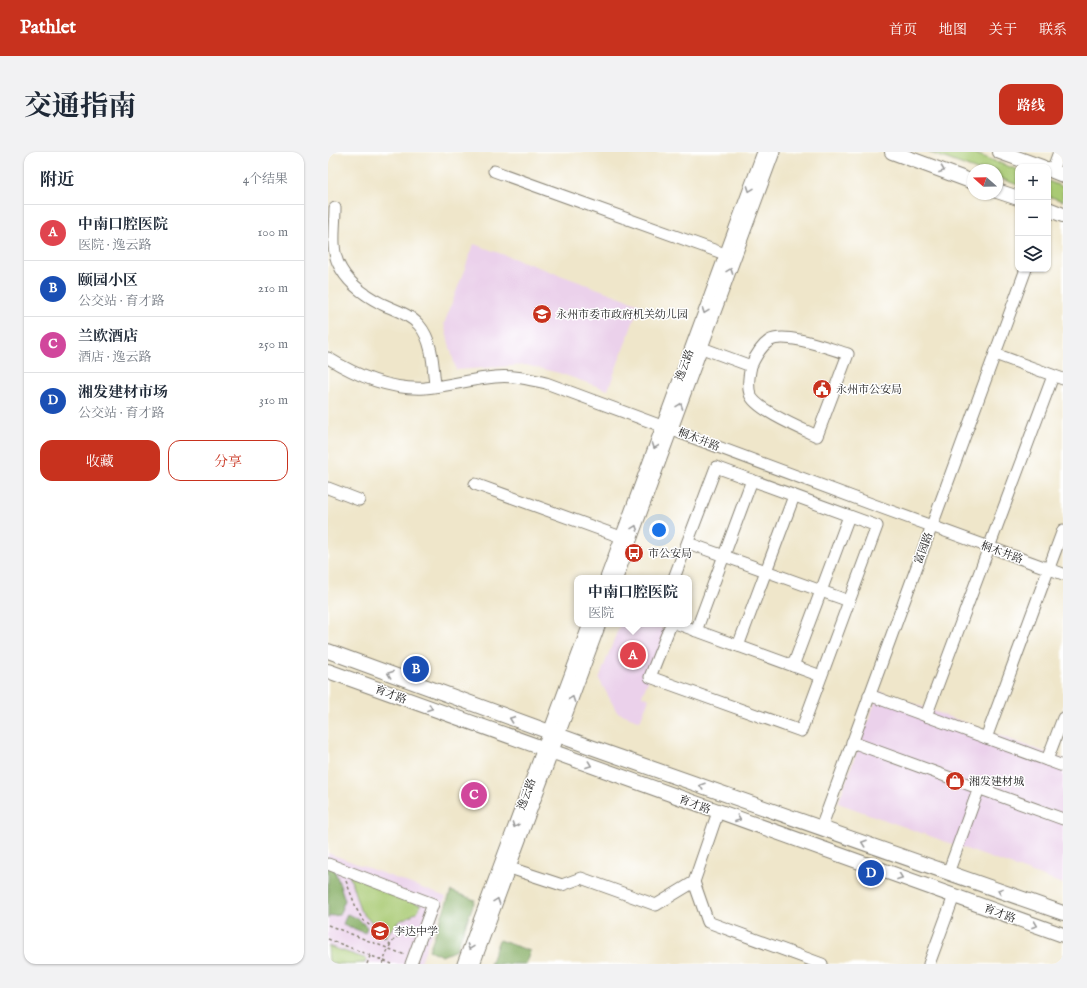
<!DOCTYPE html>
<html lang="zh">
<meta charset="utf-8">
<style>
:root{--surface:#fff;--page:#f2f2f3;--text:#1f2937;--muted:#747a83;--line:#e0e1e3;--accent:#c8321e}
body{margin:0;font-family:"IM FELL English","Noto Serif SC",serif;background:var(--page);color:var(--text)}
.controls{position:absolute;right:12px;top:12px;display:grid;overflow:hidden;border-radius:8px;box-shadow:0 1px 3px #0004}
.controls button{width:36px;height:36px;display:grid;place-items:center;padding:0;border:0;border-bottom:1px solid var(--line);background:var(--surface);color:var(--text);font:20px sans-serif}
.compass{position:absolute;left:639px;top:12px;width:36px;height:36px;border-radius:50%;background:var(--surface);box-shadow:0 1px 3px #0004;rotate:290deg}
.you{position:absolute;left:331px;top:378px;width:14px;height:14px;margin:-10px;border:3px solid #fff;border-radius:50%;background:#1a73e8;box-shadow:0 0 0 6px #1a73e833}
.badge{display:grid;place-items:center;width:26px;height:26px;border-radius:50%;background:var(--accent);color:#fff;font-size:13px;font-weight:700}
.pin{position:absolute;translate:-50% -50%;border:2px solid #fff;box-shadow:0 1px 4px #0006}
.popup{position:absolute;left:246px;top:423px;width:118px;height:52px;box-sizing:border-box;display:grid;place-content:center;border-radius:8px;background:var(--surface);filter:drop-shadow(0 1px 3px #0005);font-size:13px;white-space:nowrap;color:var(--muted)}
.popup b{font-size:15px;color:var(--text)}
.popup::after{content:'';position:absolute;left:50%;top:100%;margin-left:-8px;border:8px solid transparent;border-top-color:var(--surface)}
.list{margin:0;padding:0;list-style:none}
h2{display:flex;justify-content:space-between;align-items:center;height:52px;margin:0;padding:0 16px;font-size:17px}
h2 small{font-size:13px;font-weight:400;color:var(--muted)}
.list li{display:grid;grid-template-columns:26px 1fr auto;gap:12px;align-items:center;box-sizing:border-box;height:56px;padding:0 16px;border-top:1px solid var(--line)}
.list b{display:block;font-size:15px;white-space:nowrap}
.list p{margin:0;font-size:13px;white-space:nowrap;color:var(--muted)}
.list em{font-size:13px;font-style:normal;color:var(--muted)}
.actions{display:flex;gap:8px;padding:12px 16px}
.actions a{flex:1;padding:9px 0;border:1px solid var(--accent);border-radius:12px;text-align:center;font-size:14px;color:var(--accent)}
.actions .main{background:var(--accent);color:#fff}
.icon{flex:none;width:22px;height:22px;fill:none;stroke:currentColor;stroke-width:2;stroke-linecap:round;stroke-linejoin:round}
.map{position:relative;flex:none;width:735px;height:812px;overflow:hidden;border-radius:12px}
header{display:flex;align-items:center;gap:24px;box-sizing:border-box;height:56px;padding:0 20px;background:var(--accent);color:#fff}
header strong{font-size:19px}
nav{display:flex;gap:22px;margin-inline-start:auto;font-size:14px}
.intro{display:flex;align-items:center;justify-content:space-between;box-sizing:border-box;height:96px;padding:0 24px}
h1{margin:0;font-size:28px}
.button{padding:10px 18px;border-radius:12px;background:var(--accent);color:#fff;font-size:14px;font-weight:700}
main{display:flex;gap:24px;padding:0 24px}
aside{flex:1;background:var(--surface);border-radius:12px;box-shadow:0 1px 3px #0004}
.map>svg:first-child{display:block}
.built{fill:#ebd1eb}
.green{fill:#a9ca73;stroke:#627348}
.forest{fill:#86ae65;stroke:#516540}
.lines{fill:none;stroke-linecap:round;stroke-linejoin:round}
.minor-casing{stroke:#868173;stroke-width:13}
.major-casing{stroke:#868173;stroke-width:16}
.path{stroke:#868173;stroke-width:1.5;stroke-dasharray:3 3;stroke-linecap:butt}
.minor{stroke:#fff;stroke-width:11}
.major{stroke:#fff;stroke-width:14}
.oneway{stroke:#999}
.labels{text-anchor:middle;stroke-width:3;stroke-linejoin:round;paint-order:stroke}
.poi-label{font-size:11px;fill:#1c1c1c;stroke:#fff;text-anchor:start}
.street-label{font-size:11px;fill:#1c1c1c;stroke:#fff}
</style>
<header>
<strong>Pathlet</strong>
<nav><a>首页</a><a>地图</a><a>关于</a><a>联系</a></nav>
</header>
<div class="intro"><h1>交通指南</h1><a class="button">路线</a></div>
<main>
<aside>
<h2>附近<small>4个结果</small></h2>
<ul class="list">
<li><span class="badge" style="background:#e0444e">A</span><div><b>中南口腔医院</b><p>医院 · 逸云路</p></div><em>100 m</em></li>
<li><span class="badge" style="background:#1a4fb4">B</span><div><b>颐园小区</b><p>公交站 · 育才路</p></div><em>210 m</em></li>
<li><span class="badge" style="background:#d1479c">C</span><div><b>兰欧酒店</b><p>酒店 · 逸云路</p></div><em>250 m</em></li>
<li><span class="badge" style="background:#1a4fb4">D</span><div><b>湘发建材市场</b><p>公交站 · 育才路</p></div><em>310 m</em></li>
</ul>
<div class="actions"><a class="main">收藏</a><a>分享</a></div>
</aside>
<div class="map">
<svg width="735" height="812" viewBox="0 0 735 812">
<rect width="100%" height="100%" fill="#fff"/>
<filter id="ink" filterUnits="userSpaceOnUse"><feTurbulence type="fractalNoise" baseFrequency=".025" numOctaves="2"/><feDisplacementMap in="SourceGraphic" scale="8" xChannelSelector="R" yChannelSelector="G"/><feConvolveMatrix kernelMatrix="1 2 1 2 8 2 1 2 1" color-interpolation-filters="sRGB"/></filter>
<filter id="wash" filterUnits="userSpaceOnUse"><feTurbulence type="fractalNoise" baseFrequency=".012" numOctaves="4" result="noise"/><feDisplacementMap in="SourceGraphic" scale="16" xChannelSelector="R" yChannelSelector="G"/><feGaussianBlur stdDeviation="0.9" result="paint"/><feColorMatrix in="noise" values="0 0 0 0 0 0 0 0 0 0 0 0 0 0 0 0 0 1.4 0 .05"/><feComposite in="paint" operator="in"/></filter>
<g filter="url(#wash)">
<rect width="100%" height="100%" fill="#efe6ca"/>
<g class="built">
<polygon points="146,92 312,152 280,238 231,221 198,213 128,218 116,172"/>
<polygon points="292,472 324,472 340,479 314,544 321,547 312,569 289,560 271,527"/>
<polygon points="551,539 735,607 735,732 510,651"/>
<polygon points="0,701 118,745 92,812 0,812"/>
</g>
<g class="green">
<polygon points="600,0 643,0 690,18 690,33 669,25 669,18 649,18"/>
<polygon points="720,29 735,35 735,49 720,44"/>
<path d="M21,722L93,753C89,764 79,764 70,770C65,774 62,779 58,785L52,776L40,767L32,758Z"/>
<polygon points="0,794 39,807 37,811 11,812 1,810"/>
</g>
<g class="forest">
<polygon points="0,715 6,716 17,748 11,763 2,764 0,767"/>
<polygon points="123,739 147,748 128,798 114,804 101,798"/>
<polygon points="19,762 29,766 39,775 37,781 15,772"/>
<polygon points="171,788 202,799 198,812 162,812"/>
</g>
</g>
<g filter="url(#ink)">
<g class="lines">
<g class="minor-casing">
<g id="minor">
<polyline points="166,19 397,102"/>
<polyline points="724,19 731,0"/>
<path d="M7,56C7,72 3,96 10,111C18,129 36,143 54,152C67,158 81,162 91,173C105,189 105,214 107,234"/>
<path d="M374,196L423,214C421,223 419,233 422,242C426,257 474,277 489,284L520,202C502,197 457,179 441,189C432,195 427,205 423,214"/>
<polyline points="667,202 735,227"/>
<path d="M0,206C29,224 62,238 97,236C121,234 144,227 167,225C184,223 201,227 218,231L546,353L735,422"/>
<polyline points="147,332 293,385"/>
<polyline points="0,336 31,348"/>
<polyline points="360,391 521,449"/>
<polyline points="278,426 435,0"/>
<polyline points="289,426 446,0"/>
<polyline points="343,472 322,525 473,579 549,374 388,315 346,426"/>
<polyline points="350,472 493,524"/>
<polyline points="368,479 424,328"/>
<polyline points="410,494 466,344"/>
<polyline points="465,514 521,364"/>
<polyline points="541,543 735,614"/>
<polyline points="598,564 725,224"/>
<polyline points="658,586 735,378"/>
<polyline points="524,590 735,667"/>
<polyline points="719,608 735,566"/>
<polyline points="493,676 698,117"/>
<polyline points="0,712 105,752 83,812"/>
<polyline points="182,716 234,733 253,726 328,753 366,730 390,660"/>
<polyline points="620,721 651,636"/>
<polyline points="366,730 380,770 494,812"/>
<polyline points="135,812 261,472"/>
<polyline points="146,812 272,472"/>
<polyline points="601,812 626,744"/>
</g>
</g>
<g class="major-casing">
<g id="major">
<polyline points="564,0 645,30"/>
<polyline points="672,0 714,15"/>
<polyline points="720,17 735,23"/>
<polyline points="669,39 690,46"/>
<polyline points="720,57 735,63"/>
<polyline points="0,499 260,594 735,761"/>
<polyline points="0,519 735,783"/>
</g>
</g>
<g class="path">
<polyline points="18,729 29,758 35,768 51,781 62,793"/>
<polyline points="0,773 77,803"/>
<polyline points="0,787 64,812"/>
<polyline points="39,812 42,804"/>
<path d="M55,812C60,793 66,783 85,777"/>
</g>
<use href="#minor" class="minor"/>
<use href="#major" class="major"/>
</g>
<defs><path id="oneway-chevron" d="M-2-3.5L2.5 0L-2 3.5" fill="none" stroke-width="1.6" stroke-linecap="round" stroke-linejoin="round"/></defs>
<g class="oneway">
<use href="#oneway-chevron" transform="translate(614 18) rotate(20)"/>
<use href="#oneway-chevron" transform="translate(422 37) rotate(110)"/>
<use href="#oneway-chevron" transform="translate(402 119) rotate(-70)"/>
<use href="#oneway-chevron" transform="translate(377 159) rotate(110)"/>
<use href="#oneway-chevron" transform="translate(352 254) rotate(-70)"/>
<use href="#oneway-chevron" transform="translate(327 294) rotate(110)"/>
<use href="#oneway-chevron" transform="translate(307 376) rotate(-70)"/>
<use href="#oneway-chevron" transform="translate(62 522) rotate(-160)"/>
<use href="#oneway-chevron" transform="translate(244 547) rotate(-70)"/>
<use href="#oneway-chevron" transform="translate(102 556) rotate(20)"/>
<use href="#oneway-chevron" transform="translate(184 567) rotate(-160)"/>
<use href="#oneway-chevron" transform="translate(261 613) rotate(20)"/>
<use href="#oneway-chevron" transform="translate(374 634) rotate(-161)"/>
<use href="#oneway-chevron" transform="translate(410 667) rotate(20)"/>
<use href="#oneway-chevron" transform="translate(187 673) rotate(110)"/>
<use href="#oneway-chevron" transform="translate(536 691) rotate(-161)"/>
<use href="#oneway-chevron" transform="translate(572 725) rotate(20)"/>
<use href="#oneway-chevron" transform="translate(672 739) rotate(-161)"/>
<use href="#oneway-chevron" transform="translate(169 749) rotate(-70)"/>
<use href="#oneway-chevron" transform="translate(707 773) rotate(20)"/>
<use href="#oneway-chevron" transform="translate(142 795) rotate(110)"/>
</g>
</g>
<defs>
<g id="school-disc" transform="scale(1)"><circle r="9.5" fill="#c8321e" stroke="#fff"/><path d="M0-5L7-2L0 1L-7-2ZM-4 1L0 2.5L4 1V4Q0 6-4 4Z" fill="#fff"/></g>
<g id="civic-disc" transform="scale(1)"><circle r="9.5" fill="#c8321e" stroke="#fff"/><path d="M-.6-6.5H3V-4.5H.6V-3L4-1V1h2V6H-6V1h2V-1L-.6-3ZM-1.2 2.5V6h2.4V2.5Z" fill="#fff"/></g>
<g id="bus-disc" transform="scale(1)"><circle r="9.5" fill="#c8321e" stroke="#fff"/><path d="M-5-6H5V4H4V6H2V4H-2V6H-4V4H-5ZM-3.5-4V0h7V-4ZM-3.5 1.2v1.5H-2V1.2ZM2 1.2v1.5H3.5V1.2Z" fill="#fff"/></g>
<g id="shop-disc" transform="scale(1)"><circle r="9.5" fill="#c8321e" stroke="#fff"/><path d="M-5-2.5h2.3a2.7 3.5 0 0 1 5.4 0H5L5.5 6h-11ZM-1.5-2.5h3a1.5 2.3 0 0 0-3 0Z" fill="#fff"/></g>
</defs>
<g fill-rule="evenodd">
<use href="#school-disc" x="214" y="162"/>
<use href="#civic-disc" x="494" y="237"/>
<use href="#bus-disc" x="306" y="401"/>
<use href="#shop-disc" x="627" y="629"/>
<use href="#school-disc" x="52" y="779"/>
</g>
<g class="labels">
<g class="poi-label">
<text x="228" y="166">永州市委市政府机关幼儿园</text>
<text x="508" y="241">永州市公安局</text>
<text x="320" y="405">市公安局</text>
<text x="641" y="633">湘发建材城</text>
<text x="66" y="783">李达中学</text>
</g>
<g class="street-label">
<text transform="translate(356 213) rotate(-70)" y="4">逸云路</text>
<text transform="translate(371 287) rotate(21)" y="4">桐木井路</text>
<text transform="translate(595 396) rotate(-70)" y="4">富园路</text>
<text transform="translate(674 400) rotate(20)" y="4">桐木井路</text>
<text transform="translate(63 542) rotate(20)" y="4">育才路</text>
<text transform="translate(198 642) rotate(-70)" y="4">逸云路</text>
<text transform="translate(367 652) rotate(20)" y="4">育才路</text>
<text transform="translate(672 761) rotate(20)" y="4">育才路</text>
</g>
</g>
</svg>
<div class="controls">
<button>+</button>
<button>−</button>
<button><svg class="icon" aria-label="layers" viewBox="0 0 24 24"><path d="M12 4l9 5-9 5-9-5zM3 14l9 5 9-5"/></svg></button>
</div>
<svg class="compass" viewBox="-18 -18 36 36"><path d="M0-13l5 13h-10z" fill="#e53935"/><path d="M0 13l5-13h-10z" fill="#747a83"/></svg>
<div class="you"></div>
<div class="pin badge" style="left:305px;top:503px;background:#e0444e">A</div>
<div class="popup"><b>中南口腔医院</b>医院</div>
<div class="pin badge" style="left:88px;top:517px;background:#1a4fb4">B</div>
<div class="pin badge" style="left:146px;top:643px;background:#d1479c">C</div>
<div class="pin badge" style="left:543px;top:721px;background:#1a4fb4">D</div>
</div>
</main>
